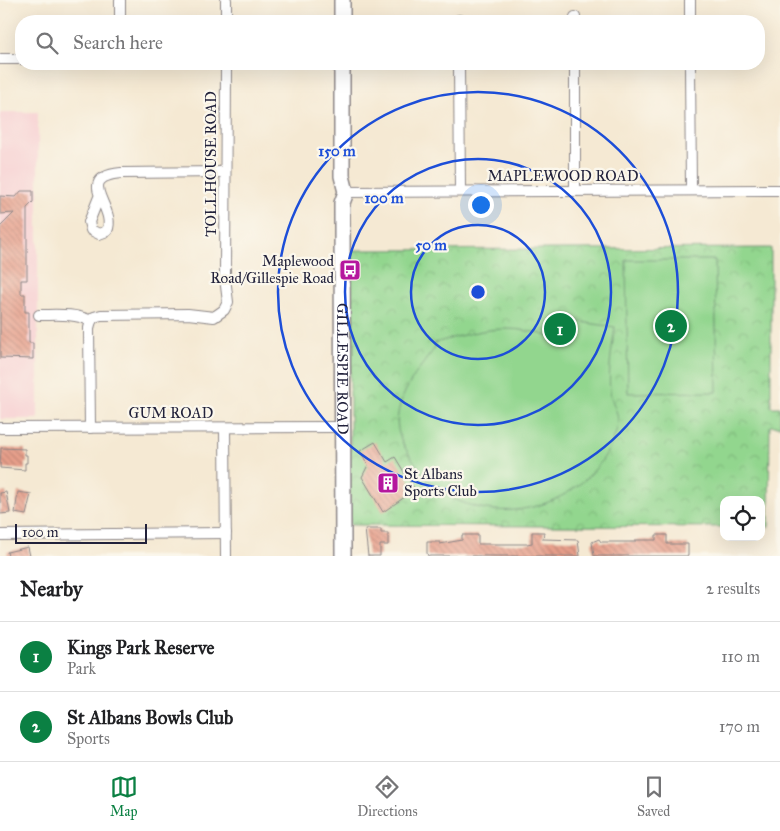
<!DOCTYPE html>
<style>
:root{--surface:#fff;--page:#f2f2f2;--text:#202124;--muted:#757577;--line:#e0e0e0;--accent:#0b8043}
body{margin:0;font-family:"IM FELL Great Primer",serif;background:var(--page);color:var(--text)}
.controls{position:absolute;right:15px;bottom:15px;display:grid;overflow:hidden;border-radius:10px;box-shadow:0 5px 20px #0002}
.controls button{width:45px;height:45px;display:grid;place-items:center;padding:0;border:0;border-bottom:1px solid var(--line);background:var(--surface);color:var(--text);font:25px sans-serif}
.scale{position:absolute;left:15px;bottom:12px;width:132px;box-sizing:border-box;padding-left:5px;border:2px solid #22223b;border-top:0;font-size:14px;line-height:18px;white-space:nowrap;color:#22223b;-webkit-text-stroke:4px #fbf7ec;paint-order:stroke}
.you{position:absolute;left:480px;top:204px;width:18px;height:18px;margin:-12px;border:4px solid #fff;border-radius:50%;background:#1a73e8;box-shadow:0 0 0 8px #1a73e833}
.badge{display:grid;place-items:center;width:32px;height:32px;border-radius:50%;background:var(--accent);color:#fff;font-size:16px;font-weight:700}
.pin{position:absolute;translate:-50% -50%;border:2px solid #fff;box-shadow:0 1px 5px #0006}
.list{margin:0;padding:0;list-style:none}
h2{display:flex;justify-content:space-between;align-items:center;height:65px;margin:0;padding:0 20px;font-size:21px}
h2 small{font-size:16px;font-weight:400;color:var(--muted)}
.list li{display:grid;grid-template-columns:32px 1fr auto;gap:15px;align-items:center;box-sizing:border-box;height:70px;padding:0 20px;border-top:1px solid var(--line)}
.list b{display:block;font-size:19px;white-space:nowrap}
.list p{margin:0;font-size:16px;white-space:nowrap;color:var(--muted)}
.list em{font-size:16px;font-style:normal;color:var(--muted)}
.icon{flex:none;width:28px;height:28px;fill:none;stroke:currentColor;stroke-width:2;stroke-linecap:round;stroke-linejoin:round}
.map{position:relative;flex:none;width:780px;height:556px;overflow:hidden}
.search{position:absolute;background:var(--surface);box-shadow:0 5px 20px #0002;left:15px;right:15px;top:15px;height:55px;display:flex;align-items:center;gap:12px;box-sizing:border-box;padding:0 18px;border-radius:20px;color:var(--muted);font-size:19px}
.sheet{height:205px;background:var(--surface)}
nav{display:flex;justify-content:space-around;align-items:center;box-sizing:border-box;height:70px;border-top:1px solid var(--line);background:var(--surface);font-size:14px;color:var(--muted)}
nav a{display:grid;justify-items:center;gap:2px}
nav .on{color:var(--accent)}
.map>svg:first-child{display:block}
.built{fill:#f7cfd1}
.park{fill:url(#park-crowns);stroke:#5a7c64}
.pitch{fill:#92d68e;stroke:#5a7c64}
.building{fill:url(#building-back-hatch)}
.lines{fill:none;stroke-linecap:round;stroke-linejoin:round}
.street-casing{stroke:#8c8687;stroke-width:12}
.secondary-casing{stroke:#8c8687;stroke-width:18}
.street{stroke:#fff;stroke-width:10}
.secondary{stroke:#fff;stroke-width:15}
.ring{fill:none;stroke:#1d4ed8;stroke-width:2.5}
.labels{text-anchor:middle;stroke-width:4.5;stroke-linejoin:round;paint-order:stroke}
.street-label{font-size:15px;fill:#22223b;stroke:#fbf7ec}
.poi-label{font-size:15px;fill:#22223b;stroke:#fbf7ec;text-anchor:end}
.centre{fill:#1d4ed8;stroke:#fbf7ec;stroke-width:2.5}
.ring-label{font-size:15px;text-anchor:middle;font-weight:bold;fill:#1d4ed8;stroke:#fbf7ec;stroke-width:4.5;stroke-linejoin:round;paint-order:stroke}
</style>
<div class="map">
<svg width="780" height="556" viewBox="0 0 780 556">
<defs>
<pattern id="park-crowns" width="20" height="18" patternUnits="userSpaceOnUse" patternTransform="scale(1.25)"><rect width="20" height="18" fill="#92d68e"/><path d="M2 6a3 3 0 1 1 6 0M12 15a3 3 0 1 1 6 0" fill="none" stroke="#7eb77b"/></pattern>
<pattern id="building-back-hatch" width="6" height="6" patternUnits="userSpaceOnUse" patternTransform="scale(1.25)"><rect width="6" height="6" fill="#e79f8a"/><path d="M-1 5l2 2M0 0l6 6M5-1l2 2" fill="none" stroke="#bb8172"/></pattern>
</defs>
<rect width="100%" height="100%" fill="#fbf7ec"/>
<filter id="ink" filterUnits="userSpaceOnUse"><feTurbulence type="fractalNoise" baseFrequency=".02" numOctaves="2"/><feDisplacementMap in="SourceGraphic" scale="10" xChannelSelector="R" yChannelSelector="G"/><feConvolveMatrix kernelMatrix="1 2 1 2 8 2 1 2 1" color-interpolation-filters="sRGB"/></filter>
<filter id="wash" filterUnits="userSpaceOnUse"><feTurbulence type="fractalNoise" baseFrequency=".0096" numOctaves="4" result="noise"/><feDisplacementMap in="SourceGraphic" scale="20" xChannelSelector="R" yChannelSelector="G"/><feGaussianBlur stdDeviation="1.12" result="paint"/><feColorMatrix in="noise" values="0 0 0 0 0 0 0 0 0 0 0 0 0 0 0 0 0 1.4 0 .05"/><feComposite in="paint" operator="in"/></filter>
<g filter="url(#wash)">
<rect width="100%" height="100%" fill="#f5e9d3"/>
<rect class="built" x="0" y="112" width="38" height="307"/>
<polygon class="park" points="771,248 771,407 780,407 780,426 770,426 769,527 761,527 761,500 724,500 724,527 350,525 350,250"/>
<g class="pitch">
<polygon points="626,260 715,260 717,392 628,393"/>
<path d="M567,320L615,327C612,348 608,370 610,391C612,407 622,414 616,432C591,509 488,537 429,481C420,469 409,456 402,442C386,408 415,374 435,348V343C482,329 510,322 557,339Z"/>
</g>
<g id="blocks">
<g class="building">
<polygon points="21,191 33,191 33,202 27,208 27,280 21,280 21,294 25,294 25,312 29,312 29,343 33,343 33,359 0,358 0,227 14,213 0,214 0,196 16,197"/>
<polygon points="375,442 387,462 395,457 415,490 383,512 362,477 368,465 360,451"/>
<polygon points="1,448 25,449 25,455 27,455 27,463 25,463 25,470 0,468"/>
<polygon points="6,492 10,513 0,514 0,493"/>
<polygon points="18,492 31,494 26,515 15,513"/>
<polygon points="365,529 381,529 381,533 388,533 388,545 380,545 380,556 368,556"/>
<polygon points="532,532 544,532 543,539 578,540 580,556 428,556 427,553 427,542 440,542 440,544 462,540 462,535 478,535 478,544 527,544 532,543"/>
<polygon points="656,535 667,535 667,544 688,544 688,556 594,556 592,542 599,539 601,542 635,542 635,540 656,540"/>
<polygon points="28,547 30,556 8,556 7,552"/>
</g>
</g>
</g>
<g filter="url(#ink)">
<use href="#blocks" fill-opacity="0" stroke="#8c8687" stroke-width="1"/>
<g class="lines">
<g class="street-casing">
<g id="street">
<polyline points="120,0 120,21"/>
<polyline points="226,0 226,21"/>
<polyline points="690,0 690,21"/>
<polyline points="575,17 575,21"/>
<polyline points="459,20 459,21"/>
<polyline points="0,59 21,59"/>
<polyline points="459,64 460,191"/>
<polyline points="575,64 575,191"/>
<polyline points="690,64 691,190"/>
<polyline points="346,192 780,190"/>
<path d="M99,197L89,222L91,230L99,234L107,231C118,208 72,178 121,173L225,172"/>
<path d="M39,315C57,315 74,313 91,321L94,317L101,315L188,314L214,317L224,310L228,302L225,278L226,64"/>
<polyline points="0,428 342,427"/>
<polyline points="90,428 89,328 91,321"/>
<polyline points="225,428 226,556"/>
<polyline points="0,535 226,533"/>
</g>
</g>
<g class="secondary-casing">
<g id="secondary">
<polyline points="342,0 342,21"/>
<path id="s1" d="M342,64V176L346,192L342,203V212L343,556"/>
</g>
</g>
<use href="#street" class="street"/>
<use href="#secondary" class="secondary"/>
</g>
</g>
<g class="ring">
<circle cx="478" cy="292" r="67"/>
<circle cx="478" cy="292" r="133"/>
<circle cx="478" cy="292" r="200"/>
</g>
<defs>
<g id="bus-square" transform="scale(1.125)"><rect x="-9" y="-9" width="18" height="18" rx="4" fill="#b5179e" stroke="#fbf7ec"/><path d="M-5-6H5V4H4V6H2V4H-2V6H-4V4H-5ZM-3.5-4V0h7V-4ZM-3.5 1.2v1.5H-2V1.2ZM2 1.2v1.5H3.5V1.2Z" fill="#fff"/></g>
<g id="building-square" transform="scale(1.125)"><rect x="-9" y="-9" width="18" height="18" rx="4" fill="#b5179e" stroke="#fbf7ec"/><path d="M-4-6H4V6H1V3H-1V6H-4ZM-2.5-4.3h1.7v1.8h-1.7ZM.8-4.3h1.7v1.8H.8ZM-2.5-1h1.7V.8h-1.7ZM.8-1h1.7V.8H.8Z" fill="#fff"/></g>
</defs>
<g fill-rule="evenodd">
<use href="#bus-square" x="350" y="270"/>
<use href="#building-square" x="388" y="483"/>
</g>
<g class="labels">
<g class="street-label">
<text transform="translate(211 164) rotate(-90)" y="5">TOLLHOUSE ROAD</text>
<text x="563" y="181">MAPLEWOOD ROAD</text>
<text dy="5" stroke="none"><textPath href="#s1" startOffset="306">GILLESPIE ROAD</textPath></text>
<text x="171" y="418">GUM ROAD</text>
</g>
<g class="poi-label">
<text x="334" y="266">Maplewood<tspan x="334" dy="17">Road/Gillespie Road</tspan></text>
<text x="404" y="479" text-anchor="start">St Albans<tspan x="404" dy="17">Sports Club</tspan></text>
</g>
</g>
<circle cx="478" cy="292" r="8" class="centre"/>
<g class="ring-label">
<text x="337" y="156">150 m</text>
<text x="384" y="203">100 m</text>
<text x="431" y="250">50 m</text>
</g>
</svg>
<div class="controls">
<button><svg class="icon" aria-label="locate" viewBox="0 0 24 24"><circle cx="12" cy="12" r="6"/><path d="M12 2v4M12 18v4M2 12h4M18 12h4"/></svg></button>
</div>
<div class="scale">100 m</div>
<div class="you"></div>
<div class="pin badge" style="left:560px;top:329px">1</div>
<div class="pin badge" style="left:671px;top:326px">2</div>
<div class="search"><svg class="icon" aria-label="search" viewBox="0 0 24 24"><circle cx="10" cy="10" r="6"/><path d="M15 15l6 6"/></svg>Search here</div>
</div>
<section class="sheet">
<h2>Nearby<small>2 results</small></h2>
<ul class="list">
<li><span class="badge">1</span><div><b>Kings Park Reserve</b><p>Park</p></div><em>110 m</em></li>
<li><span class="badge">2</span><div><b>St Albans Bowls Club</b><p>Sports</p></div><em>170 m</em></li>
</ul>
</section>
<nav>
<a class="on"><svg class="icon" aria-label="map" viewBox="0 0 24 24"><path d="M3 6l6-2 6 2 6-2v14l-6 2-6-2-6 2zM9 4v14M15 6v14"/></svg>Map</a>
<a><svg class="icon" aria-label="directions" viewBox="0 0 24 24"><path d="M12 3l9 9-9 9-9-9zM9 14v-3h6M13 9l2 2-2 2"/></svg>Directions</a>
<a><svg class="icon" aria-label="saved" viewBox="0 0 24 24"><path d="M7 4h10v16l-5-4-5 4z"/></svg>Saved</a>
</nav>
